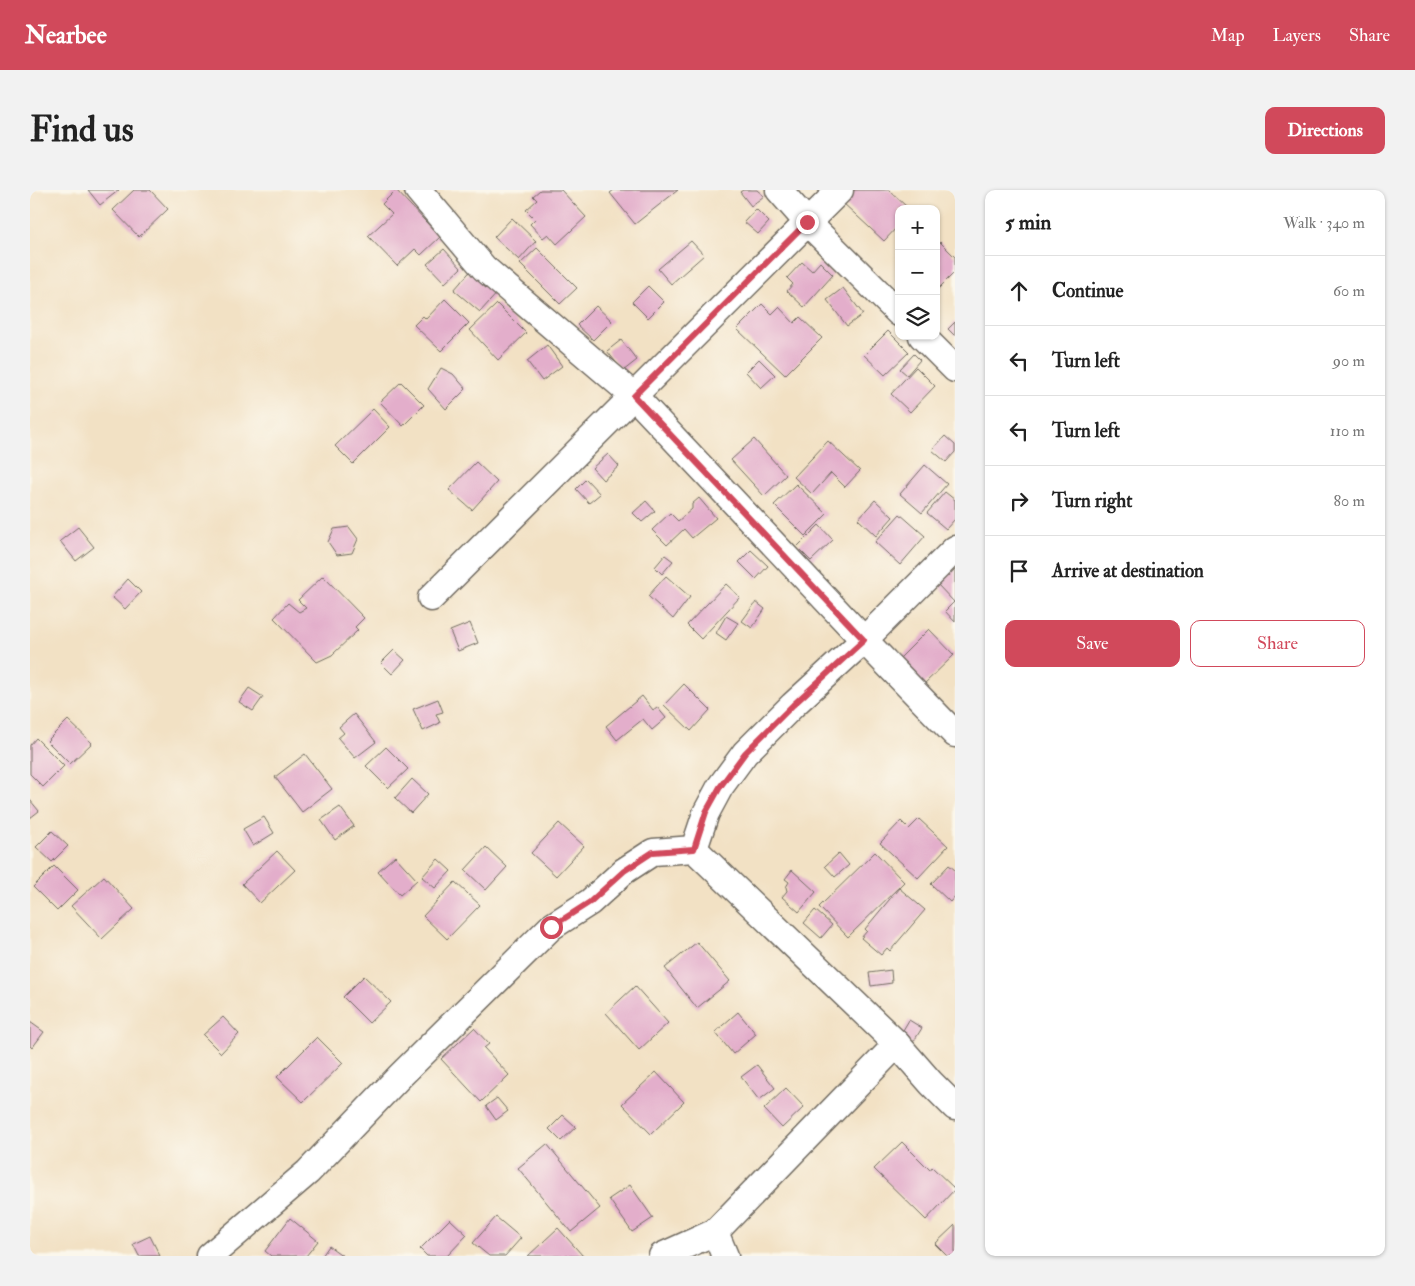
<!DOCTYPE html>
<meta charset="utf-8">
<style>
:root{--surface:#fff;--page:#f2f2f2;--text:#222;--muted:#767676;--line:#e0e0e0;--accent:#d1495b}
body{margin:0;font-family:"IM FELL Double Pica",serif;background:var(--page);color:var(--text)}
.controls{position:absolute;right:15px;top:15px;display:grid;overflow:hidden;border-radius:10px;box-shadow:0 1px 4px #0004}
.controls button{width:45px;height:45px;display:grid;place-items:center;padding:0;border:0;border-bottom:1px solid var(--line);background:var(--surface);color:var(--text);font:25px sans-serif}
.stop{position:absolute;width:15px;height:15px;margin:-11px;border:4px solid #d1495b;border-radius:50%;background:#fff}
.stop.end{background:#d1495b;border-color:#fff;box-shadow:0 1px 5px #0008}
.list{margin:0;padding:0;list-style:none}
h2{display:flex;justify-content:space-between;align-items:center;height:65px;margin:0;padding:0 20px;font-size:21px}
h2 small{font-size:16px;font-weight:400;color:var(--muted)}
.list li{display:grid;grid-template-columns:32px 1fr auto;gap:15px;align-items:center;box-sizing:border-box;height:70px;padding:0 20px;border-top:1px solid var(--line)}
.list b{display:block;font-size:19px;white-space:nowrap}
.list em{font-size:16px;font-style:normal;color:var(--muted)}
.actions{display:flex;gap:10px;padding:15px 20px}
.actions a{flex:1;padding:11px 0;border:1px solid var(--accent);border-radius:10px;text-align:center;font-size:18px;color:var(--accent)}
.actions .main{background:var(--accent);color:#fff}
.icon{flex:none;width:28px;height:28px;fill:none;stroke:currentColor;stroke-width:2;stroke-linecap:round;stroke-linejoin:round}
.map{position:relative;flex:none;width:925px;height:1066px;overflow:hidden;border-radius:10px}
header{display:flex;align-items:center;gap:30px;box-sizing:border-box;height:70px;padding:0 25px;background:var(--accent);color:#fff}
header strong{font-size:24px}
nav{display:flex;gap:28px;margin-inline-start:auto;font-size:18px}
.intro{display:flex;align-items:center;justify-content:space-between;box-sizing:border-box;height:120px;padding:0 30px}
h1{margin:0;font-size:35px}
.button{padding:12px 22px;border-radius:10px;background:var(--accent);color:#fff;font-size:18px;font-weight:700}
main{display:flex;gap:30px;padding:0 30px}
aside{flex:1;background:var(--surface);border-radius:10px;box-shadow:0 1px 4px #0004}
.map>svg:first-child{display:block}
.building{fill:#e3aecb}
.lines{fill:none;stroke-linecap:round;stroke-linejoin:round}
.minor-casing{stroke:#716b61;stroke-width:29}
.minor{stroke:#fff;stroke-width:26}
.route{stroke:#d1495b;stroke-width:6}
</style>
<header>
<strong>Nearbee</strong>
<nav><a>Map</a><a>Layers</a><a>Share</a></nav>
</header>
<div class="intro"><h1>Find us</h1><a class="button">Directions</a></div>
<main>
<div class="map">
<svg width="925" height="1066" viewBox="0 0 925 1066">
<rect width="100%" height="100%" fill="#fbf7ec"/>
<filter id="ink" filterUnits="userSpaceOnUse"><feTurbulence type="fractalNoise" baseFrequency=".02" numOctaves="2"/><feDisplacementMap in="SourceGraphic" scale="10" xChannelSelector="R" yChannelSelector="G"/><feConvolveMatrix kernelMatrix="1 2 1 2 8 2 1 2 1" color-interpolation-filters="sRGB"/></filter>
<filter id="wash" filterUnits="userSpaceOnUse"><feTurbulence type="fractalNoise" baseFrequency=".0096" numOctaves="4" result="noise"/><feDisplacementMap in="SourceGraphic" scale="20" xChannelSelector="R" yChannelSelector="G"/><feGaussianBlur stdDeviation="1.12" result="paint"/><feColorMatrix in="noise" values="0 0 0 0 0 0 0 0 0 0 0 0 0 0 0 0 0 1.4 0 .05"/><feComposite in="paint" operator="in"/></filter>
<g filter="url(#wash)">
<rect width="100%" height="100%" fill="#f2e1c4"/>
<g id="blocks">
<g class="building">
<polygon points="58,0 89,0 70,15"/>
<polygon points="104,0 120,0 138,19 109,47 83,20"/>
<polygon points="366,0 410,47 391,65 385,59 367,76 338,46 362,24 352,14"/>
<polygon points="510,0 531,0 556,27 527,54 518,44 513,48 500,34 505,29 496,20 507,10 503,6"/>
<polygon points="584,0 648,0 605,34 580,3"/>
<polygon points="713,0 727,0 734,6 721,16 710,2"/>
<polygon points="823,0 859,0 879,19 869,19 869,35 854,51 812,12"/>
<polygon points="726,19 739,32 728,44 714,32"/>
<polygon points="482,28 506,51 489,70 464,47"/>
<polygon points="661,51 674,65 641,94 628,79"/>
<polygon points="910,52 925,67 925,82 906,101 906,56"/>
<polygon points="507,58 547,98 530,114 490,74"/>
<polygon points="414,59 431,78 415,93 397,74"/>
<polygon points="772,72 782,81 790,72 803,85 774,117 757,101 763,94 757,88"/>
<polygon points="444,77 470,100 450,122 424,100"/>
<polygon points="618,96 634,112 618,128 602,112"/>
<polygon points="813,98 833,124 817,136 797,110"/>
<polygon points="415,109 439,133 411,161 384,135 393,126 396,129"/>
<polygon points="467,114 496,143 468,170 440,140"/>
<polygon points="732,114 742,124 749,117 764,133 770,127 792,148 755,185 707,139"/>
<polygon points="566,116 582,131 563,150 547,135"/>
<polygon points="925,132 925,146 918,139"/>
<polygon points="858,141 879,162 855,185 834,165"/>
<polygon points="591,150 607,170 593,181 577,161"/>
<polygon points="517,155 532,176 512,191 497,171"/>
<polygon points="884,164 890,170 877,185 870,179"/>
<polygon points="729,169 745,185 731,198 716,182"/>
<polygon points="886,177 905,196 880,222 861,204"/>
<polygon points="411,178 423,184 436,199 416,219 398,199"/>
<polygon points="371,192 394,215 373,236 350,212"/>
<polygon points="343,219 360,237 323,274 305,256"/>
<polygon points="915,246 925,255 925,262 916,272 902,260"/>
<polygon points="724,249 756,285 734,306 701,270"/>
<polygon points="798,251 830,281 815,297 801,283 782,304 764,287"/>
<polygon points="578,264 589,276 573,290 562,278"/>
<polygon points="446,272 467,292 442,320 419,300"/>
<polygon points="895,275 917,294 892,323 870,304"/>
<polygon points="556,289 570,304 559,313 546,299"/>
<polygon points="766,294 797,324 775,346 744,315"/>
<polygon points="915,302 925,310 925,329 916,339 897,323"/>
<polygon points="669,308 686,328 662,348 654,339 637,355 622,340 640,323 648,331 662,319 662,314"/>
<polygon points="845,310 863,327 846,346 828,329"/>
<polygon points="616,311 625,321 612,332 603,323"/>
<polygon points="870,324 895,346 870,375 845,352"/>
<polygon points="789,335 803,350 781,371 767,357"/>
<polygon points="48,337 64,357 46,371 30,351"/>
<polygon points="319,337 328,349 322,363 307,365 298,352 304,339"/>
<polygon points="721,360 738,376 726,389 709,372"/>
<polygon points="635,365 643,371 632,384 625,377"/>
<polygon points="923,379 925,381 925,432 915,421 924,412 907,394"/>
<polygon points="293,386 334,428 325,437 328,440 302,465 287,472 244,428 258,413 269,422 276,418 268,410"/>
<polygon points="636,386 660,407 643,429 618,406"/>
<polygon points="98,389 111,402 95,419 82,407"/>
<polygon points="696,394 710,407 671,449 657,435"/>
<polygon points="726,412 735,419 722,438 712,431"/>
<polygon points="696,426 708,433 696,450 686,443"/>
<polygon points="440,433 448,453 428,461 420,441"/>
<polygon points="899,439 924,465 891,497 866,472"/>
<polygon points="364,460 375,470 362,484 351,473"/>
<polygon points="654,494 680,520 661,541 634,515"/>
<polygon points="219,498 233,507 223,521 209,512"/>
<polygon points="612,506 623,520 627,517 636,528 622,540 613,529 587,550 576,536"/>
<polygon points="408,509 413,522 406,524 410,533 393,541 383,519"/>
<polygon points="324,524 346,552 325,568 308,548 314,543 309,537"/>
<polygon points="38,530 62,553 40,574 17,551"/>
<polygon points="6,548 34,576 13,597 0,584 0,555"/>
<polygon points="356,557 378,579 358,598 336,576"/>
<polygon points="275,564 302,599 272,622 245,587"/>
<polygon points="382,589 398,604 381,623 365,608"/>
<polygon points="0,610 9,621 0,628"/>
<polygon points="310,617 324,636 305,650 291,630"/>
<polygon points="234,627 244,643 223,656 213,639"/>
<polygon points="889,629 918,656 888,688 850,653 871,631 879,639"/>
<polygon points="529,633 554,656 526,686 501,663"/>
<polygon points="22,641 38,656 22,672 6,657"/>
<polygon points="456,657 477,677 456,700 435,680"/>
<polygon points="247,661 265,680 230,713 212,694"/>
<polygon points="845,662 874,692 818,747 789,717"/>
<polygon points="809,663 819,675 805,687 795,676"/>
<polygon points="365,666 387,690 370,705 348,681"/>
<polygon points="408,669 421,681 405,698 392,687"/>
<polygon points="919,675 925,680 925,706 920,712 901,694"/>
<polygon points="24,676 48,700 27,721 3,697"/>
<polygon points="762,680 786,702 769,722 752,707 757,701 756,697 759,692 755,689"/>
<polygon points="74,686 104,719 72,749 41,716"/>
<polygon points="425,692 450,715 417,749 393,726"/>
<polygon points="869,698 895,720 860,761 857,758 851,765 831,748 837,741 835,739"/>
<polygon points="785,720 802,735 791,748 774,733"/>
<polygon points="667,752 700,791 667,818 635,778"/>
<polygon points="861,780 862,793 841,796 839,783"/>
<polygon points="334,786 361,812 339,833 313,807"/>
<polygon points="605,796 638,833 609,860 576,823"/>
<polygon points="708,822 726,844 703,864 685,842"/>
<polygon points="193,827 209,844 191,863 173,845"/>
<polygon points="879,830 892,838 882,854 869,847"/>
<polygon points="0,832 14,842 2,858 0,856"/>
<polygon points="444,838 459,854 454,858 479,885 451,912 411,869"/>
<polygon points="287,847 313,873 273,912 247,887"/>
<polygon points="727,875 745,898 729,910 711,887"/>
<polygon points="626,882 654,912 621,944 592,914"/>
<polygon points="756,898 774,917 752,938 734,919"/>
<polygon points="467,908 478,921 466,930 456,916"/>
<polygon points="533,925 546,937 531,951 519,939"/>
<polygon points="872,952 900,980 902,977 925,999 896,1030 844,979"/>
<polygon points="517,954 570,1018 541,1042 488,978"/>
<polygon points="600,995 623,1028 602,1042 579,1009"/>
<polygon points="466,1027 491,1048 475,1066 459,1066 443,1053"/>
<polygon points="260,1028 288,1051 276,1066 241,1066 235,1061"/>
<polygon points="420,1029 437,1045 417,1066 397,1066 390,1059"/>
<polygon points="925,1035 925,1066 917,1066 905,1054"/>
<polygon points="528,1038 553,1066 498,1066"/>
<polygon points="120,1046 130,1066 109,1066 103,1054"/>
<polygon points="299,1056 313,1066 292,1066"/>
</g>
</g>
</g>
<g filter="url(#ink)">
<use href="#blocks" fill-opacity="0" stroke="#716b61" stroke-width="1"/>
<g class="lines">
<g class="minor-casing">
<g id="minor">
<polyline points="388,0 454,78 604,206 834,450 925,544"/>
<polyline points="749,0 777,32 869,123"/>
<polyline points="892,146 925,179"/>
<polyline points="401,408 810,0"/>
<polyline points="664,659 867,854 901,893 925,917"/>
<polyline points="685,1042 695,1066"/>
<polyline points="180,1066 278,982 370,886 521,737 560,712 594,681 623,662 664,659 676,623 690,597 715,563 763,515 834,450 925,359"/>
<polyline points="632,1066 685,1042 867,854"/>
</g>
</g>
<use href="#minor" class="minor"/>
</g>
</g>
<g class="lines" filter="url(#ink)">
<polyline class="route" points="521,737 560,712 594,681 623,662 664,659 676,622 690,597 715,563 763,515 834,450 604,206 777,32"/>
</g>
</svg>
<div class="controls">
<button>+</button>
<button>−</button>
<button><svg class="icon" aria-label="layers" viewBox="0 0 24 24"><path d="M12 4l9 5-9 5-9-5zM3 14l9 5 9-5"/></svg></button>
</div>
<div class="stop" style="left:521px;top:737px"></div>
<div class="stop end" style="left:777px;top:32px"></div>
</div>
<aside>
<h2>5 min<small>Walk · 340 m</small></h2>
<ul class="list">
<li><svg class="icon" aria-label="ahead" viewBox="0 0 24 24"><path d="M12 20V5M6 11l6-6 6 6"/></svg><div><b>Continue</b></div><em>60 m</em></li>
<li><svg class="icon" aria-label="left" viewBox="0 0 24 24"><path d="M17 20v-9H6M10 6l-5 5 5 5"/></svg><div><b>Turn left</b></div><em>90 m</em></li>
<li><svg class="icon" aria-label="left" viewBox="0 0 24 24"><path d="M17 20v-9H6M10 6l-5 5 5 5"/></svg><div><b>Turn left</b></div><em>110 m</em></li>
<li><svg class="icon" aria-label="right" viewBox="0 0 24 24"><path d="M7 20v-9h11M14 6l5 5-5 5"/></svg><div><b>Turn right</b></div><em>80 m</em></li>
<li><svg class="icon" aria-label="arrive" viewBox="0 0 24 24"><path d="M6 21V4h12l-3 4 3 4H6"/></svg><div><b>Arrive at destination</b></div></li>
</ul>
<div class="actions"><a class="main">Save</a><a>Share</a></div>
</aside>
</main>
